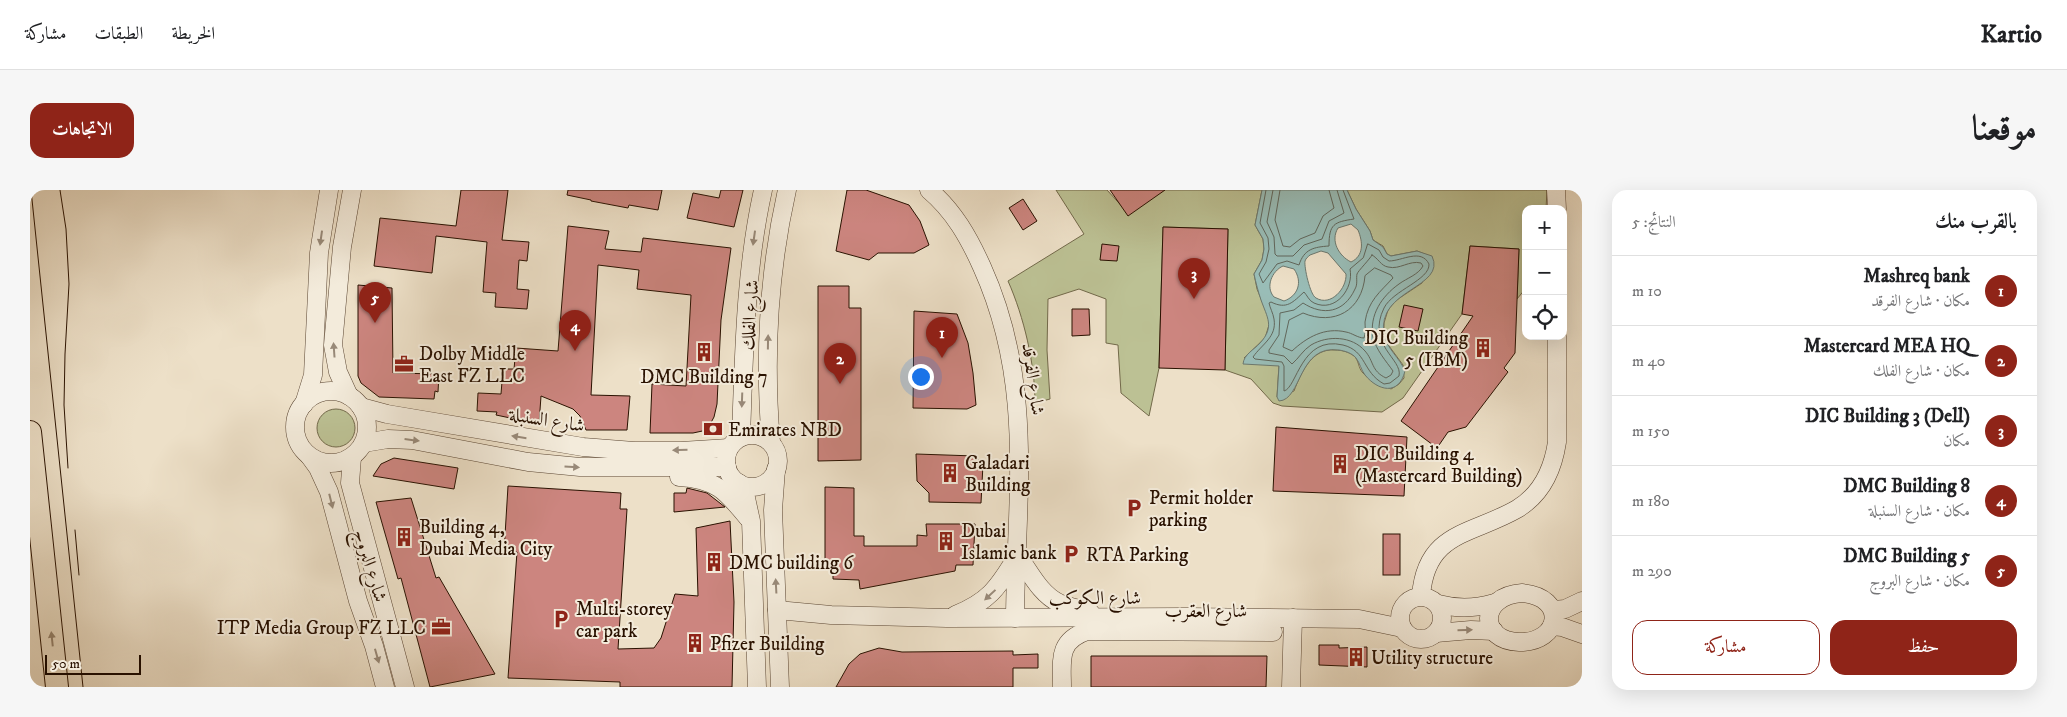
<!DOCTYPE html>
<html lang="ar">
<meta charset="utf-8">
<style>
:root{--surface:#fff;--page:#f6f6f6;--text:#202124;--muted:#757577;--line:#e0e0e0;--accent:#8f2418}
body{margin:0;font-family:"IM FELL DW Pica",Amiri,serif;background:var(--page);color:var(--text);direction:rtl}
.controls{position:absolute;right:15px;top:15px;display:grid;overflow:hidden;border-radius:10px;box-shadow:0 5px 20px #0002}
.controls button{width:45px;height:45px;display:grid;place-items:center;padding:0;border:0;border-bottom:1px solid var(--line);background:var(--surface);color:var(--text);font:25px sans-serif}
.scale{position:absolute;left:15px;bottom:12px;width:96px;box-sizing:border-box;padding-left:5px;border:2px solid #291100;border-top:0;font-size:14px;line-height:18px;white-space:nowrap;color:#291100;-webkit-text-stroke:4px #f3ebdb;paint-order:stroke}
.you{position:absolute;left:890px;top:186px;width:18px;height:18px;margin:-12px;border:4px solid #fff;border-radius:50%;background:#1a73e8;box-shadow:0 0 0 8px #1a73e833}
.badge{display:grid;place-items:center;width:32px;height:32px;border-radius:50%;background:var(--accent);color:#fff;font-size:16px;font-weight:700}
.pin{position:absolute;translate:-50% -41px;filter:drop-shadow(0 1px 2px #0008)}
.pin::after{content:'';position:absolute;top:26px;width:18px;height:15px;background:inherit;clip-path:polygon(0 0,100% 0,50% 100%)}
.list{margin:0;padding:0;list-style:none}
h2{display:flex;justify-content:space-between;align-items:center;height:65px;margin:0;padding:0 20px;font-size:21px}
h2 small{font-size:16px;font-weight:400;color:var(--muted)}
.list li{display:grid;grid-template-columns:32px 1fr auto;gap:15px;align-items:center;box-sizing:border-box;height:70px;padding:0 20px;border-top:1px solid var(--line)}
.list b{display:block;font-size:19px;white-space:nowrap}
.list p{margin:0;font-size:16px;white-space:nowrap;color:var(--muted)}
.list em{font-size:16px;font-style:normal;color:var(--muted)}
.actions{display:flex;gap:10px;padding:15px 20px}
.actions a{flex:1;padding:11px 0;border:1px solid var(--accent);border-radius:15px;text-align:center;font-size:18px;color:var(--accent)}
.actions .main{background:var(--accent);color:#fff}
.icon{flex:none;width:28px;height:28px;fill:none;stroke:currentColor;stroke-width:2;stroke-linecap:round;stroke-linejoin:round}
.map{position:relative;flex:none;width:1552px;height:497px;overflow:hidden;direction:ltr;border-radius:15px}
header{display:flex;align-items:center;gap:30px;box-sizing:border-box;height:70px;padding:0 25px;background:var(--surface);border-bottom:1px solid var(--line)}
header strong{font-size:24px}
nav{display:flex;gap:28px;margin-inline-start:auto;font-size:18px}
.intro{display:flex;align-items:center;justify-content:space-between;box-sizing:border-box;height:120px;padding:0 30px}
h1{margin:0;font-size:35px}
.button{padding:12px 22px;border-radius:15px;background:var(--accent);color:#fff;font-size:18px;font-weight:700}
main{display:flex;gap:30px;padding:0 30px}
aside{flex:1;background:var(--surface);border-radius:15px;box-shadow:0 5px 20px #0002}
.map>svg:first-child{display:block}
.green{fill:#bcc194;stroke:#72694a}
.water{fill:#99bdb7;stroke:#6c786e;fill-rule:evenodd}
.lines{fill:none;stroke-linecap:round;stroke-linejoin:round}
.shore{stroke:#61675c;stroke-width:1}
.building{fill:#cc857f;stroke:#291100}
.minor-casing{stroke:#5a4532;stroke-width:19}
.major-casing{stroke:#291100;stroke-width:24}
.minor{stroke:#f3ebdb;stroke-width:18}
.major{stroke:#ede0c8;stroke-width:22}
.tram{stroke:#291100;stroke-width:1}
.oneway{fill:#988978}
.oneway2{fill:#95836e}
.labels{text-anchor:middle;stroke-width:4;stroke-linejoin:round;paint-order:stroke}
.street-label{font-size:19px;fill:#291100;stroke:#f3ebdb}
.poi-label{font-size:19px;fill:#291100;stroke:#f3ebdb;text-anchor:start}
</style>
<header>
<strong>Kartio</strong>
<nav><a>الخريطة</a><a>الطبقات</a><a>مشاركة</a></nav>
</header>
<div class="intro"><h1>موقعنا</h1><a class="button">الاتجاهات</a></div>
<main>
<aside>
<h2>بالقرب منك<small>النتائج: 5</small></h2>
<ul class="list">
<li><span class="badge">1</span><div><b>Mashreq bank</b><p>مكان · شارع الفرقد</p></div><em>10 m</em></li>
<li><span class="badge">2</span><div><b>Mastercard MEA HQ</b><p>مكان · شارع الفلك</p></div><em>40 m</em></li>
<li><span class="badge">3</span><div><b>DIC Building 3 (Dell)</b><p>مكان</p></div><em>150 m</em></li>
<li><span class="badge">4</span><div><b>DMC Building 8</b><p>مكان · شارع السنبلة</p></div><em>180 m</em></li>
<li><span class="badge">5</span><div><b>DMC Building 5</b><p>مكان · شارع البروج</p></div><em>290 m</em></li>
</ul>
<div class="actions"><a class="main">حفظ</a><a>مشاركة</a></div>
</aside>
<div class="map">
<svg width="1552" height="497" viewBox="0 0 1552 497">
<rect width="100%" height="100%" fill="#ede0c8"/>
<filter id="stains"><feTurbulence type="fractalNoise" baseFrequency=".004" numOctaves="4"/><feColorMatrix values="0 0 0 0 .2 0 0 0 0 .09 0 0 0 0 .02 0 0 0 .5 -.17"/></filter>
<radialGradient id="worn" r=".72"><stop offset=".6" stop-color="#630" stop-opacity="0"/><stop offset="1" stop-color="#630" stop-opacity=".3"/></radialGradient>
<g class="green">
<path d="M1026,0H1077L1098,23L1133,0H1232L1225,35L1233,49L1234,59L1232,70L1224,84L1227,99L1239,128V135L1235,148L1214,168L1249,175L1247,207L1264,201C1271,182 1282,158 1305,160C1312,160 1319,162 1324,166C1329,170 1328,178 1333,183C1339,190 1353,194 1361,199L1369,194L1374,188L1373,175L1359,156L1354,145V133L1358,120L1365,111L1392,93L1402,67L1387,61L1361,66L1357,64L1353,56L1343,50L1340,41L1326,19L1317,0H1517L1516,19H1496V98L1487,109L1489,59L1440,56L1432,124L1373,208L1352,222L1252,216L1243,213L1221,189L1195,180L1198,39L1133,37L1129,178L1119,226L1091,203L1088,155L1076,153V109L1049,99L1018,109L1017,160L1020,209L1005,213C1005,174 994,127 978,91L1054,44Z"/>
<circle cx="306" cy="238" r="19"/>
</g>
<path class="water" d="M1232,0H1317L1326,19L1340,41L1343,50L1353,57L1357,64L1361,66L1387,61L1402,66C1417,98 1346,99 1354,144C1356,158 1370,168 1375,181C1369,206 1348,201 1335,185C1331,180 1330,173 1326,168C1322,163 1315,161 1309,160C1268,154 1272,210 1249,211L1247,207L1249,176L1213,174C1214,164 1224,160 1230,153C1245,137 1237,127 1231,110C1228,101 1226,93 1224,84L1232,70L1234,59L1233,49L1225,35ZM1321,34L1328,40C1333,52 1334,66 1321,72C1309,66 1300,51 1308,38ZM1291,61L1298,63L1316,84C1317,98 1301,117 1286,108C1280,105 1274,77 1275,71C1276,68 1278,67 1280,65ZM1253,76L1264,79C1273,92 1268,106 1254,111L1244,107C1235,97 1242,81 1253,76Z"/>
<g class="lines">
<g class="shore">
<path d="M1236,0L1230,33L1238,48L1239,59L1236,72L1229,84L1233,93L1247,74L1257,71L1269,75C1274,59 1284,57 1299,56C1299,34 1304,32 1324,29L1313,0"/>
<polyline points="1243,0 1237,32 1244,47 1245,64 1247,66 1263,66 1274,55 1292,49 1299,31 1314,23 1307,0"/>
<polyline points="1250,0 1245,30 1253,56 1260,57 1270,49 1285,43 1293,26 1304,18 1299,0"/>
<path d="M1338,54L1349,60L1353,67L1359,71C1372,71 1391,58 1399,74C1400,90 1363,100 1354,118C1336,155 1373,169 1369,186L1360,193L1354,194C1332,182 1337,161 1313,155C1271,145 1267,198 1254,201V176L1252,172L1225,169L1223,167C1232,154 1247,147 1244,129C1243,123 1240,118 1239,113L1241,112C1257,120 1263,112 1274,102C1277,105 1279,111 1284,113C1306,123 1324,98 1320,79L1333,68Z"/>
<path d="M1342,65C1348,68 1351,76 1358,77C1370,80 1379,70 1391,73L1393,76C1388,85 1377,88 1369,94C1352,106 1339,125 1343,147C1346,160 1356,171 1363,181L1361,185L1356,188C1341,181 1344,171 1335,161C1322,146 1298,145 1281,155C1273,160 1269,168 1262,174L1254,166L1239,163V160L1249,145L1250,123L1264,120L1273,113C1293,126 1314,123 1325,99C1328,94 1326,88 1327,84C1328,81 1340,69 1342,65Z"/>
<path d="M1345,78L1361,85L1363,88C1350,102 1338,111 1335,132C1335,137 1336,143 1334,148C1328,148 1322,143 1316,142C1295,137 1277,147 1262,161L1253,157L1259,130L1273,123C1304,136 1332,121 1335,86Z"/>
</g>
</g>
<g class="building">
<polygon points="431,0 478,0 472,50 499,52 497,71 489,70 487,99 499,100 497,119 465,117 466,103 453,102 457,52 406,46 402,83 344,76 350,28 426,36"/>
<polygon points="538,0 632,0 628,20 599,15 598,18 561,11 561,10 537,5"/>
<polygon points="691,0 713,0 704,37 657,28 663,3 689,8"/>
<polygon points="817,0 836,0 879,15 890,31 899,55 884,63 848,63 839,70 806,61"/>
<polygon points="1080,0 1135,0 1098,26"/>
<polygon points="993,9 1007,31 993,40 979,18"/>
<polygon points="538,36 579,41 575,59 611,62 613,48 701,58 691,130 687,214 684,227 677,240 663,243 620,243 622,194 656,196 661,105 607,99 609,80 568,75 561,205 600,206 597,240 556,240 550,226 543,219 511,206 509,234 466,225 467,222 447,221 448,203 471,204 473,179 484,179 486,158 528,161"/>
<polygon points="1133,37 1198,39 1195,180 1129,178"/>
<polygon points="1072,54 1089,56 1087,71 1070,70"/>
<polygon points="1440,56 1489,59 1485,163 1474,178 1478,182 1436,237 1418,242 1407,258 1371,231 1443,126 1432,124"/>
<polygon points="328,95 362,98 363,183 409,184 408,202 405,201 404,209 349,207 331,193 328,186"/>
<polygon points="788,96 819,96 819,118 831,118 831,270 788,271"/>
<polygon points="1374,115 1393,119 1388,141 1369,137"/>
<polygon points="1042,119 1059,119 1060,145 1042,146"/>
<polygon points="884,121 927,124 938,153 943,183 946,215 937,219 883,218"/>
<polygon points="1246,237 1377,247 1374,306 1243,301"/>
<polygon points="886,264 945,266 953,274 951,313 899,312 899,303 887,291"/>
<polygon points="364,268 428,278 424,299 343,286 351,274"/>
<polygon points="478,296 591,303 590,319 597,319 588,459 624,458 631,448 645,404 668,406 666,338 700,331 704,412 702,497 590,497 590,492 478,488 487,362 474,362"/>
<polygon points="795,297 824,298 824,346 834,346 834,356 887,356 887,345 897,346 896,334 945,334 943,375 926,375 925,381 830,399 829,390 803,389 803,373 795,372"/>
<polygon points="657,298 677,303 695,317 644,322 644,303 656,303"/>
<polygon points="381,308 406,388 409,387 465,484 400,497 371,388 368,389 346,312"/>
<rect x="1353" y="344" width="17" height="41"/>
<polygon points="1289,455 1309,455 1309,458 1337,457 1337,477 1289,475"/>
<polygon points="849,458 872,462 983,461 983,465 1008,464 1008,478 983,478 983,497 806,497 819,474 830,464"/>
<polygon points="1061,466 1237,466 1236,497 1061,497"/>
</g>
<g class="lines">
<g class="minor-casing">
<g id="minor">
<path d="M899,0C924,21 939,48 952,77C1005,194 986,306 985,428"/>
<polyline points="1526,0 1527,19"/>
<circle cx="301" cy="237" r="36"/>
<polyline points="319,206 308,182 303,155 312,57 322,0"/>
<polyline points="274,214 283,185 289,63 299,0"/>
<polyline points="331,217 357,224 553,257 604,261 651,261 699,258"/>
<circle cx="722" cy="271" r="26"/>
<path d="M711,247C714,164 715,81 733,0"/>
<polyline points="334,253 358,249 382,250 498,272 550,277 697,277"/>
<path d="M741,253C734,168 738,84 757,0"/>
<polyline points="280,267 288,278 299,302 328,411 344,456 355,497"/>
<polyline points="322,267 320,293 375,497"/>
<polyline points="746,279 743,320 750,497"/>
<path d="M649,287C686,289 696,301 718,328"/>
<polyline points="709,293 716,308 721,331 727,497"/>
<path d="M988,366C1000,382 1010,404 1029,413C1039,417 1050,419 1060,422"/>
<path d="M1492,403C1538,407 1531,453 1489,452C1449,451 1448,406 1492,403Z"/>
<path d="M1391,406C1396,341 1442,345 1487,319C1512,304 1523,279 1527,252V146"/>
<circle cx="1391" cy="428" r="21"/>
<path d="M1408,414C1427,419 1444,419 1464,413"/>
<polyline points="747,420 801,425 917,428 1157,427 1329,429 1372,438"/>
<polyline points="1524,420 1535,419 1552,411"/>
<path d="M925,425C958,412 968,398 986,368"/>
<polyline points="1522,436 1532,437 1552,444"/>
<polyline points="1406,443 1441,440 1464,441"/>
<path d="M1032,497C1032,471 1027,451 1057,441L1243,442"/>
<polyline points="1261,497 1263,428"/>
</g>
</g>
<g class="major-casing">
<polyline id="major" points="0,242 27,497"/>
</g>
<use href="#minor" class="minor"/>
<use href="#major" class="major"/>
<g class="tram">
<polyline points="1,0 53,497"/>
<polyline points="30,0 36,39 39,94 35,164 34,215 38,278"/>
<polyline points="45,340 49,385"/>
</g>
</g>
<defs><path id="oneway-solid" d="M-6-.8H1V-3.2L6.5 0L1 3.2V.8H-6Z" transform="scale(1.25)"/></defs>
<g class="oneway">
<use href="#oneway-solid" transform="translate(291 48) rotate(98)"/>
<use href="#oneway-solid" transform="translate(724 48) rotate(98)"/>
<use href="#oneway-solid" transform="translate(738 152) rotate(-89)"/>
<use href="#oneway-solid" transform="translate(304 160) rotate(-94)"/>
<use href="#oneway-solid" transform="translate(712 210) rotate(92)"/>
<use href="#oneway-solid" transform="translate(489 247) rotate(-171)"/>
<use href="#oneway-solid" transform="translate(382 250) rotate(7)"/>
<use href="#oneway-solid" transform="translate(650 260) rotate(178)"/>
<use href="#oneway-solid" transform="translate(542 277) rotate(4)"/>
<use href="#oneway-solid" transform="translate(301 311) rotate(76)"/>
<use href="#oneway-solid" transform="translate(746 396) rotate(-93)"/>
<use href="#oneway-solid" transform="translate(960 405) rotate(137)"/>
<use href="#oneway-solid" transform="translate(1435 440) rotate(-2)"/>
<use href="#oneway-solid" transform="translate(347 466) rotate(74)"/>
</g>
<use class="oneway2" href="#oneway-solid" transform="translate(22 449) rotate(-96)"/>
<defs>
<g id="building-bare" transform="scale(1.5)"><path d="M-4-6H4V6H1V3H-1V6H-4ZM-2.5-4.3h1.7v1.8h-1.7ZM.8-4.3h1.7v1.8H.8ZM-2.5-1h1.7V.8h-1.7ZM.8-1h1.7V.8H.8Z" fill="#8f2418" stroke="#f3ebdb" stroke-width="2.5" paint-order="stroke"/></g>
<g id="office-bare" transform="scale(1.5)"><path d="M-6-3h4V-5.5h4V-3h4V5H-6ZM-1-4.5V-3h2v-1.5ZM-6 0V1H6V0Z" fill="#8f2418" stroke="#f3ebdb" stroke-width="2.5" paint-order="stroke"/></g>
<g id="bank-bare" transform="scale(1.5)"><path d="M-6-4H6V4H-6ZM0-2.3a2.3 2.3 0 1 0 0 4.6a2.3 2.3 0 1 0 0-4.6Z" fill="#8f2418" stroke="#f3ebdb" stroke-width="2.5" paint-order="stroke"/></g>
<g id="parking-bare" transform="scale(1.5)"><path d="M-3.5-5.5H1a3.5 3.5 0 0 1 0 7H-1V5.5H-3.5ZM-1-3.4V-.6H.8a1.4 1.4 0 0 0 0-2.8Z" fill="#8f2418" stroke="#f3ebdb" stroke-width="2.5" paint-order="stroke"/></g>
</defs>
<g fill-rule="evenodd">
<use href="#building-bare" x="1453" y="158"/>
<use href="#building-bare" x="674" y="162"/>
<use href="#office-bare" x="374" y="174"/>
<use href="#bank-bare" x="683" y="239"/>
<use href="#building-bare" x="1310" y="274"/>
<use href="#building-bare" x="920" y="283"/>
<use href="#parking-bare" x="1104" y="318"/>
<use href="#building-bare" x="374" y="347"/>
<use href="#building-bare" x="916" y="351"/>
<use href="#parking-bare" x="1041" y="364"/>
<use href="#building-bare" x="684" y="372"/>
<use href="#parking-bare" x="531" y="429"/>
<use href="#office-bare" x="411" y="437"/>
<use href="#building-bare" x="665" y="453"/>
<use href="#building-bare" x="1326" y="467"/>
</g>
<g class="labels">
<g class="street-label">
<text transform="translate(719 125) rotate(-86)" y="7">شارع الفلك</text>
<text transform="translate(1004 189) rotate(82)" y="7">شارع الفرقد</text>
<text transform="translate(517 229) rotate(9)" y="7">شارع السنبلة</text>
<text transform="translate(341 375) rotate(73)" y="7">شارع البروج</text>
<text x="1065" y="414">شارع الكوكب</text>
<text x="1176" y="427">شارع العقرب</text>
</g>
<g class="poi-label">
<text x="1438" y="154" text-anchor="end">DIC Building<tspan x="1438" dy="22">5 (IBM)</tspan></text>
<text x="389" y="170">Dolby Middle<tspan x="389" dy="22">East FZ LLC</tspan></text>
<text x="674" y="193" text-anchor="middle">DMC Building 7</text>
<text x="698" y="246">Emirates NBD</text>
<text x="1325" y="270">DIC Building 4<tspan x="1325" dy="22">(Mastercard Building)</tspan></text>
<text x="935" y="279">Galadari<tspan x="935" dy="22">Building</tspan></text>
<text x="1119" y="314">Permit holder<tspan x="1119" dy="22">parking</tspan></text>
<text x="389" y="343">Building 4,<tspan x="389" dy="22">Dubai Media City</tspan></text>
<text x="931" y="347">Dubai<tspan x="931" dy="22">Islamic bank</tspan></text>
<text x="1056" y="371">RTA Parking</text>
<text x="699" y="379">DMC building 6</text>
<text x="546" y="425">Multi-storey<tspan x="546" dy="22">car park</tspan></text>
<text x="396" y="444" text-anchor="end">ITP Media Group FZ LLC</text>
<text x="680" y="460">Pfizer Building</text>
<text x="1341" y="474">Utility structure</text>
</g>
</g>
<rect width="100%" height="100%" filter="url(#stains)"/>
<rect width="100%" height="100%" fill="url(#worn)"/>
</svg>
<div class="controls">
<button>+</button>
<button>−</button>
<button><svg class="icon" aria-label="locate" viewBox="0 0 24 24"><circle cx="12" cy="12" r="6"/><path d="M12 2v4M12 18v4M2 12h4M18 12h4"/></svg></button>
</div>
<div class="scale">50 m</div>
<div class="you"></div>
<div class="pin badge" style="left:912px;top:168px">1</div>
<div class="pin badge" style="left:810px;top:194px">2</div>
<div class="pin badge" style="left:1164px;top:109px">3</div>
<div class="pin badge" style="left:545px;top:161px">4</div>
<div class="pin badge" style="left:345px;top:133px">5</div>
</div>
</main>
